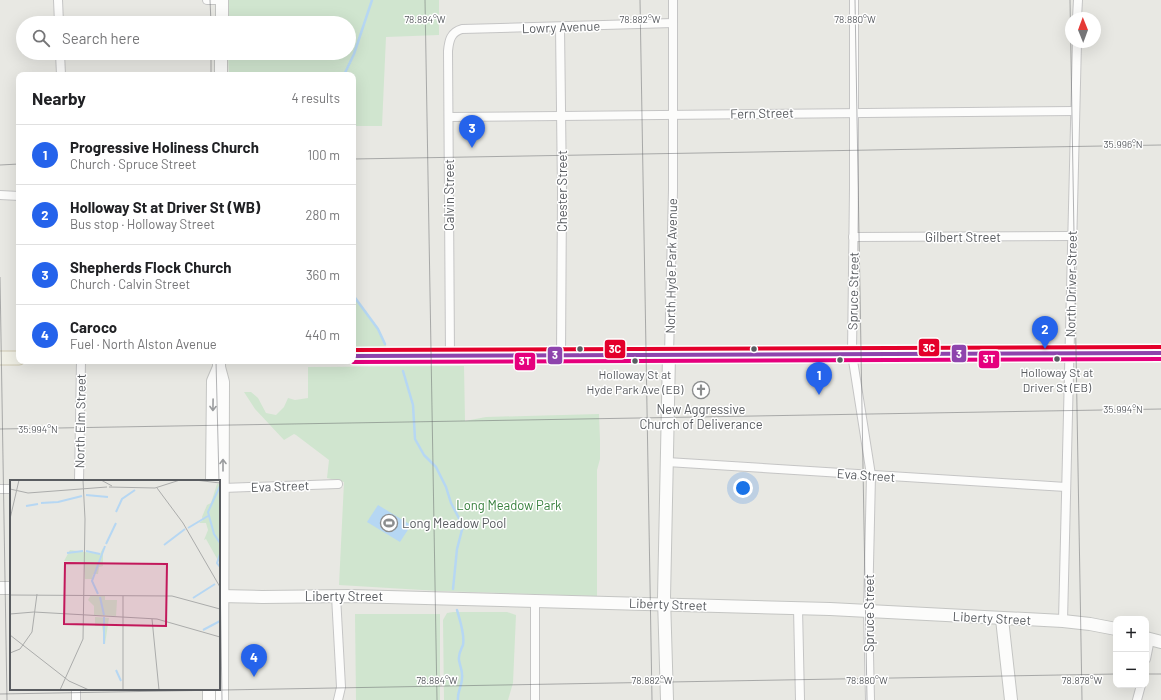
<!DOCTYPE html>
<meta charset="utf-8">
<style>
:root{--surface:#fff;--page:#f6f6f6;--text:#202124;--muted:#757577;--line:#e0e0e0;--accent:#2563eb}
body{margin:0;font-family:Barlow,sans-serif;background:var(--page);color:var(--text)}
.controls{position:absolute;right:12px;bottom:12px;display:grid;overflow:hidden;border-radius:8px;box-shadow:0 4px 16px #0002}
.controls button{width:36px;height:36px;display:grid;place-items:center;padding:0;border:0;border-bottom:1px solid var(--line);background:var(--surface);color:var(--text);font:20px sans-serif}
.compass{position:absolute;left:1065px;top:12px;width:36px;height:36px;border-radius:50%;background:var(--surface);box-shadow:0 4px 16px #0002;rotate:359deg}
.you{position:absolute;left:743px;top:488px;width:14px;height:14px;margin:-10px;border:3px solid #fff;border-radius:50%;background:#1a73e8;box-shadow:0 0 0 6px #1a73e833}
.badge{display:grid;place-items:center;width:26px;height:26px;border-radius:50%;background:var(--accent);color:#fff;font-size:13px;font-weight:700}
.pin{position:absolute;translate:-50% -33px;filter:drop-shadow(0 1px 2px #0008)}
.pin::after{content:'';position:absolute;top:21px;width:14px;height:12px;background:inherit;clip-path:polygon(0 0,100% 0,50% 100%)}
.list{margin:0;padding:0;list-style:none}
h2{display:flex;justify-content:space-between;align-items:center;height:52px;margin:0;padding:0 16px;font-size:17px}
h2 small{font-size:13px;font-weight:400;color:var(--muted)}
.list li{display:grid;grid-template-columns:26px 1fr auto;gap:12px;align-items:center;box-sizing:border-box;height:60px;padding:0 16px;border-top:1px solid var(--line)}
.list b{display:block;font-size:15px;white-space:nowrap}
.list p{margin:0;font-size:13px;white-space:nowrap;color:var(--muted)}
.list em{font-size:13px;font-style:normal;color:var(--muted)}
.icon{flex:none;width:22px;height:22px;fill:none;stroke:currentColor;stroke-width:2;stroke-linecap:round;stroke-linejoin:round}
.map{position:relative;flex:none;width:1161px;height:700px;overflow:hidden}
.search{position:absolute;background:var(--surface);box-shadow:0 4px 16px #0002;left:16px;top:16px;width:340px;height:44px;display:flex;align-items:center;gap:10px;box-sizing:border-box;padding:0 14px;border-radius:22px;color:var(--muted);font-size:15px}
.panel{position:absolute;background:var(--surface);box-shadow:0 4px 16px #0002;left:16px;top:72px;width:340px;height:292px;border-radius:8px}
.map>svg:first-child{display:block}
.green{fill:#d0e5cf}
.water{fill:#b6d7f3}
.lines{fill:none;stroke-linecap:round;stroke-linejoin:round}
.stream{stroke:#b6d7f3;stroke-width:2.5}
.street-casing{stroke:#c5c5c5;stroke-width:10}
.secondary-casing{stroke:#c4c5c3;stroke-width:14}
.primary-casing{stroke:#cfc9b2;stroke-width:15}
.street{stroke:#fcfcfb;stroke-width:8}
.secondary{stroke:#fcfcfb;stroke-width:12}
.primary{stroke:#f0f0e6;stroke-width:13}
.bus-1-casing{stroke:#fff;stroke-width:7}
.bus-2-casing{stroke:#fff;stroke-width:7}
.bus-3-casing{stroke:#fff;stroke-width:7}
.bus-1{stroke:#8e44ad;stroke-width:4}
.bus-2{stroke:#e5007d;stroke-width:4}
.bus-3{stroke:#e4002b;stroke-width:4}
.oneway{stroke:#9a9c9e}
.ticks{fill:none;stroke:#595c60;stroke-width:1;stroke-opacity:0.45}
.bus-dot{fill:#595c60;stroke:#fff;stroke-width:1.5}
.labels{text-anchor:middle;stroke-width:3;stroke-linejoin:round;paint-order:stroke}
.bus-label{font-size:12px;fill:#595c60;stroke:#fff}
.street-label{font-size:13px;fill:#595c60;stroke:#fff}
.poi-label{font-size:13px;fill:#595c60;stroke:#fff}
.park-label{font-size:13px;fill:#38803e;stroke:#fff}
.inset-river{fill:none;stroke:#b6d7f3;stroke-width:2}
.inset-road{fill:none;stroke:#abacab;stroke-width:1}
.view{fill:#c2185b;fill-opacity:0.15;stroke:#c2185b;stroke-width:2}
.inset-edge{fill:none;stroke:#595c60;stroke-width:2}
.ticks-label{font-size:10px;text-anchor:middle;fill:#595c60;stroke:#fff;stroke-width:3;stroke-linejoin:round;paint-order:stroke}
.line-badge{stroke:#fff;stroke-width:1.5}
.badge-label{font-size:11px;text-anchor:middle;font-weight:bold;fill:#fff}
</style>
<div class="map">
<svg width="1161" height="700" viewBox="0 0 1161 700">
<rect width="100%" height="100%" fill="#e8e8e3"/>
<g class="green">
<polygon points="226,0 439,0 439,35 386,37 382,126 353,126 353,75 229,75 228,53 349,53 349,23 227,23"/>
<polygon points="353,295 378,329 388,350 353,350"/>
<polygon points="464,366 465,421 486,417 599,414 600,440 600,459 597,470 597,596 439,591 339,585 344,482 327,478 329,460 296,435 294,434 284,440 255,409 244,392 251,392 258,398 266,413 276,415 284,407 288,398 295,400 308,398 308,367"/>
<polygon points="453,612 507,612 516,615 513,683 508,700 444,700 443,620 447,613"/>
<polygon points="355,614 440,614 440,700 356,700"/>
</g>
<polygon class="water" points="378,505 411,525 400,542 367,522"/>
<g class="lines">
<g class="stream">
<polyline points="344,75 354,54 372,0"/>
<polyline points="353,295 378,329 385,344"/>
<polyline points="403,371 413,405 415,439 424,455 436,467 446,487 451,503 463,526 457,549 453,589"/>
<path d="M457,610C460,621 465,634 463,645C461,650 458,654 459,660C460,667 463,671 462,678C462,686 457,692 458,700"/>
</g>
<g class="street-casing">
<g id="street">
<polyline points="58,0 59,23"/>
<polyline points="207,0 222,0"/>
<polyline points="854,0 854,188 852,354 871,475 868,610 870,700"/>
<polyline points="1077,18 1078,0"/>
<polyline points="560,27 562,192 561,356"/>
<polyline points="60,53 61,75"/>
<polyline points="449,117 1075,111"/>
<polyline points="0,195 19,196"/>
<polyline points="853,237 1072,236"/>
<polyline points="669,355 673,190 673,0"/>
<path d="M450,356L448,51C449,40 451,32 462,29L673,23"/>
<polyline points="667,462 1066,487"/>
<polyline points="79,481 81,361"/>
<polyline points="223,488 338,484"/>
<polyline points="0,489 11,489"/>
<polyline points="336,596 341,687 338,700"/>
<polyline points="798,608 800,700"/>
<polyline points="1063,621 1077,42"/>
<polyline points="1146,659 1150,639"/>
<polyline points="76,700 76,689"/>
<polyline points="535,700 535,600"/>
<polyline points="1137,700 1141,685"/>
</g>
</g>
<g class="secondary-casing">
<g id="secondary">
<polyline points="222,23 222,0"/>
<polyline points="221,75 221,53"/>
<polyline points="219,361 219,367 223,382 222,700"/>
<polyline points="212,481 213,381 219,367"/>
<polyline points="0,588 11,588"/>
<polyline points="219,596 262,597 350,596 830,609 1063,621 1090,624 1116,629"/>
<polyline points="1002,619 1011,700"/>
<polyline points="1146,638 1161,642"/>
<polyline points="209,700 209,689"/>
<polyline points="667,700 664,598 669,355"/>
</g>
</g>
<g class="primary-casing">
<g id="primary">
<polyline points="353,356 1161,353"/>
<polyline points="0,358 19,358"/>
</g>
</g>
<use href="#street" class="street"/>
<use href="#secondary" class="secondary"/>
<use href="#primary" class="primary"/>
<g class="bus-1-casing">
<polyline id="bus-1" points="353,356 1161,353"/>
</g>
<g class="bus-2-casing">
<polyline id="bus-2" points="353,362 1161,359"/>
</g>
<g class="bus-3-casing">
<polyline id="bus-3" points="353,350 1161,347"/>
</g>
<use href="#bus-1" class="bus-1"/>
<use href="#bus-2" class="bus-2"/>
<use href="#bus-3" class="bus-3"/>
</g>
<defs><path id="oneway-shaft" d="M-6 0H5M1.5-3L5.5 0L1.5 3" fill="none" stroke-width="1.6" stroke-linecap="round" stroke-linejoin="round"/></defs>
<g class="oneway">
<use href="#oneway-shaft" transform="translate(213 405) rotate(91)"/>
<use href="#oneway-shaft" transform="translate(223 465) rotate(-90)"/>
</g>
<path class="ticks" d="M210,0L211,23M425,0L437,700M640,0L652,700M855,0L867,700M1070,0L1082,700M211,53V75M353,159L1161,145M0,165L19,164M0,277L7,700M216,361L219,481M0,429L1161,409M219,506L222,700M1146,674H1161M0,694L1116,674"/>
<defs>
<g id="church-ring" transform="scale(0.9)"><circle r="9.5" fill="#fff" stroke="#8b8d8e" stroke-width="1.5"/><path d="M-1.2-6h2.4v3.5h3.3v2.4h-3.3V6h-2.4V-.1h-3.3v-2.4h3.3Z" fill="#8b8d8e"/></g>
<g id="stadium-ring" transform="scale(0.9)"><circle r="9.5" fill="#fff" stroke="#8b8d8e" stroke-width="1.5"/><path d="M0-5a6.5 5 0 1 0 0 10a6.5 5 0 1 0 0-10ZM-3.5-1.8h7v3.6h-7Z" fill="#8b8d8e"/></g>
</defs>
<g fill-rule="evenodd">
<use href="#church-ring" x="701" y="390"/>
<use href="#stadium-ring" x="389" y="523"/>
</g>
<g class="bus-dot">
<circle cx="580" cy="349" r="3.5"/>
<circle cx="754" cy="349" r="3.5"/>
<circle cx="1057" cy="359" r="3.5"/>
<circle cx="840" cy="360" r="3.5"/>
<circle cx="635" cy="361" r="3.5"/>
</g>
<g class="labels">
<g class="bus-label">
<text x="1057" y="377">Holloway St at<tspan x="1057" dy="15">Driver St (EB)</tspan></text>
<text x="635" y="379">Holloway St at<tspan x="635" dy="15">Hyde Park Ave (EB)</tspan></text>
</g>
<g class="street-label">
<text transform="translate(561 27) rotate(-2)" y="5">Lowry Avenue</text>
<text transform="translate(762 113) rotate(-1)" y="5">Fern Street</text>
<text transform="translate(562 191) rotate(-90)" y="5">Chester Street</text>
<text transform="translate(449 195) rotate(-90)" y="5">Calvin Street</text>
<text x="963" y="242">Gilbert Street</text>
<text transform="translate(671 266) rotate(-89)" y="5">North Hyde Park Avenue</text>
<text transform="translate(1071 284) rotate(-89)" y="5">North Driver Street</text>
<text transform="translate(853 291) rotate(-89)" y="5">Spruce Street</text>
<text transform="translate(80 421) rotate(-89)" y="5">North Elm Street</text>
<text transform="translate(866 475) rotate(4)" y="5">Eva Street</text>
<text transform="translate(280 486) rotate(-2)" y="5">Eva Street</text>
<text x="344" y="601">Liberty Street</text>
<text transform="translate(668 604) rotate(2)" y="5">Liberty Street</text>
<text transform="translate(869 613) rotate(-90)" y="5">Spruce Street</text>
<text transform="translate(992 618) rotate(3)" y="5">Liberty Street</text>
</g>
<g class="poi-label">
<text x="701" y="414">New Aggressive<tspan x="701" dy="15">Church of Deliverance</tspan></text>
<text x="402" y="528" text-anchor="start">Long Meadow Pool</text>
</g>
<g class="park-label">
<text x="509" y="510">Long Meadow Park</text>
</g>
</g>
<g transform="translate(10 480)">
<rect width="210" height="210" fill="#e8e8e3"/>
<path d="M207,4H210V84L196,59L194,60L198,50L196,43H189L193,40L192,37L197,25L201,23ZM93,68V86L89,87L88,94H83L82,99H75L74,82L54,81L60,70L90,74ZM81,115L95,116V120H107L106,136L84,135V126L76,118L78,120ZM85,137L99,138L95,164L92,146H85Z" fill="#d0e5cf"/>
<path class="inset-river" d="M210,6L198,32L204,54L210,63M76,15L98,17M31,23L48,22L72,16M16,26L28,24M106,32L112,19L125,10M178,48L198,36M96,64L106,43M154,65L175,49M76,71L90,74M57,73L73,71M210,87L207,83L210,74M88,114L82,101L95,66M90,117L94,135M183,118L205,104M193,150L210,141M94,164V137M106,190L111,201"/>
<path class="inset-road" d="M91,0L102,6M185,0L210,3M99,7L145,8L170,0M147,8L173,43L210,107M0,9L18,13L97,7M0,39L9,0M0,115L162,116L210,129M113,116V210M0,134L24,132L147,139L210,157M142,139L149,210M0,155L59,201L79,210M0,173L10,169L22,152L27,114M50,210L73,159L75,39L73,0"/>
<path class="view" d="M55,83L157,84L156,146L54,144Z"/>
<rect width="210" height="210" class="inset-edge"/>
</g>
<g class="ticks-label">
<text x="425" y="23">78.884°W</text>
<text x="640" y="23">78.882°W</text>
<text x="855" y="23">78.880°W</text>
<text x="1123" y="148">35.996°N</text>
<text x="1123" y="413">35.994°N</text>
<text x="38" y="433">35.994°N</text>
<text x="437" y="684">78.884°W</text>
<text x="652" y="684">78.882°W</text>
<text x="867" y="684">78.880°W</text>
<text x="1082" y="684">78.878°W</text>
</g>
<g class="line-badge">
<rect x="918" y="338" width="22" height="19" rx="4" fill="#e4002b"/>
<rect x="604" y="339" width="22" height="20" rx="4" fill="#e4002b"/>
<rect x="951" y="344" width="16" height="19" rx="4" fill="#8e44ad"/>
<rect x="547" y="346" width="16" height="19" rx="4" fill="#8e44ad"/>
<rect x="978" y="350" width="22" height="19" rx="4" fill="#e5007d"/>
<rect x="514" y="352" width="22" height="19" rx="4" fill="#e5007d"/>
</g>
<g class="badge-label">
<text x="929" y="352">3C</text>
<text x="615" y="353">3C</text>
<text x="959" y="358">3</text>
<text x="555" y="359">3</text>
<text x="989" y="363">3T</text>
<text x="525" y="365">3T</text>
</g>
</svg>
<div class="controls">
<button>+</button>
<button>−</button>
</div>
<svg class="compass" viewBox="-18 -18 36 36"><path d="M0-13l5 13h-10z" fill="#e53935"/><path d="M0 13l5-13h-10z" fill="#757577"/></svg>
<div class="you"></div>
<div class="pin badge" style="left:819px;top:395px">1</div>
<div class="pin badge" style="left:1045px;top:349px">2</div>
<div class="pin badge" style="left:472px;top:148px">3</div>
<div class="pin badge" style="left:254px;top:677px">4</div>
<div class="search"><svg class="icon" aria-label="search" viewBox="0 0 24 24"><circle cx="10" cy="10" r="6"/><path d="M15 15l6 6"/></svg>Search here</div>
<section class="panel">
<h2>Nearby<small>4 results</small></h2>
<ul class="list">
<li><span class="badge">1</span><div><b>Progressive Holiness Church</b><p>Church · Spruce Street</p></div><em>100 m</em></li>
<li><span class="badge">2</span><div><b>Holloway St at Driver St (WB)</b><p>Bus stop · Holloway Street</p></div><em>280 m</em></li>
<li><span class="badge">3</span><div><b>Shepherds Flock Church</b><p>Church · Calvin Street</p></div><em>360 m</em></li>
<li><span class="badge">4</span><div><b>Caroco</b><p>Fuel · North Alston Avenue</p></div><em>440 m</em></li>
</ul>
</section>
</div>
